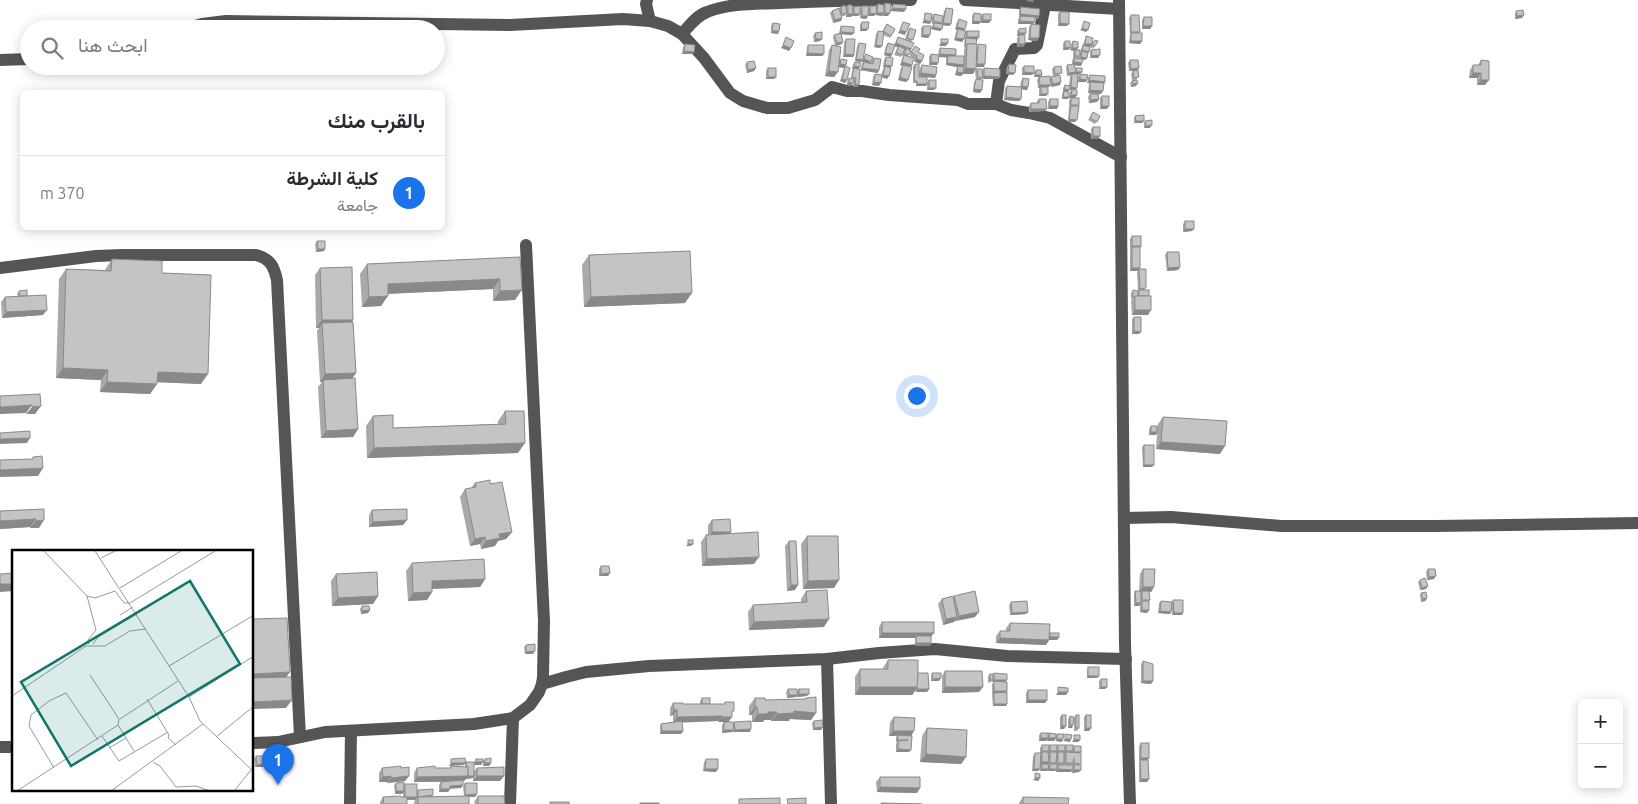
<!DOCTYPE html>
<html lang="ar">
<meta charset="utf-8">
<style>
:root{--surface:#fff;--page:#f2f2f3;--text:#2b2b33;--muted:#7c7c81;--line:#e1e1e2;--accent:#1a73e8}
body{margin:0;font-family:Ubuntu,Vazirmatn,sans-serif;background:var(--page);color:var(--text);direction:rtl}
.controls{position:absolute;right:15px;bottom:15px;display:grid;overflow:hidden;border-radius:8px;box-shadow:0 2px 12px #0003}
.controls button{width:45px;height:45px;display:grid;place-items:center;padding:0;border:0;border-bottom:1px solid var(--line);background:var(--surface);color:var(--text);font:25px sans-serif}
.you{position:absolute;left:916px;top:395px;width:18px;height:18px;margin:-12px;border:4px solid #fff;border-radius:50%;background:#1a73e8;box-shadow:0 0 0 8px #1a73e833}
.badge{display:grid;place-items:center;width:32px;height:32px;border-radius:50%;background:var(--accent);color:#fff;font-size:16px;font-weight:700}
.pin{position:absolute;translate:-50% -41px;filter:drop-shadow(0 1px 2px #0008)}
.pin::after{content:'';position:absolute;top:26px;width:18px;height:15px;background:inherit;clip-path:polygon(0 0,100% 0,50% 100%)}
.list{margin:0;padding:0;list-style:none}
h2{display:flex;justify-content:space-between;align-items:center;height:65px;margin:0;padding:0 20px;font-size:21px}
h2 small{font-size:16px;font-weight:400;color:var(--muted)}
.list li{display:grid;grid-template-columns:32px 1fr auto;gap:15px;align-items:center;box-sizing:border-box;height:75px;padding:0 20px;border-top:1px solid var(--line)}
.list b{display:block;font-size:19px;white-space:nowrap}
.list p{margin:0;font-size:16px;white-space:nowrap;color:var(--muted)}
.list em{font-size:16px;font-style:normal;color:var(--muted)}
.icon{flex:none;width:28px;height:28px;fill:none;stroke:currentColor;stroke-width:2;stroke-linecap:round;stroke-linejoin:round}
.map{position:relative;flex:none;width:1638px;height:804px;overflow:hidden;direction:ltr}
.search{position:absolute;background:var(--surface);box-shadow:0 2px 12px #0003;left:20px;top:20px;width:425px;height:55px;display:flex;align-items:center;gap:12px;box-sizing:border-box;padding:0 18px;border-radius:28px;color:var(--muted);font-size:19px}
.panel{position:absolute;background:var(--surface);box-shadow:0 2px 12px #0003;left:20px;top:90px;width:425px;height:140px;border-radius:8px;direction:rtl}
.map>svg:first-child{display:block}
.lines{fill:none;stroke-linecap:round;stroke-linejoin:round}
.minor{stroke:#555;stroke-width:12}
.wall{fill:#a9a9a9}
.shaded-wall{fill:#898989}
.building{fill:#c4c4c4;stroke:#898989}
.inset-road{fill:none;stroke:#999;stroke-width:1}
.view{fill:#0f766e;fill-opacity:0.15;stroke:#0f766e;stroke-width:2.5}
.inset-edge{fill:none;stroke:#000;stroke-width:2.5}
</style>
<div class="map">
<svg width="1638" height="804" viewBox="0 0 1638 804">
<rect width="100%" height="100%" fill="#fff"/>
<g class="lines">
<g class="minor">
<polyline points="647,0 646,4 650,21"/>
<polyline points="965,0 1119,9"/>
<polyline points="1119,0 1125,643 1130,804"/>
<polyline points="184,29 202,24 226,21 510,25 623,19 650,21 668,26 682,34 704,58 730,93 743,101 767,108 788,108 815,100 832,87 847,91 862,91 889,95 958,100 968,104 996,104 1011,110 1029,113 1050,118 1121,157"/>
<path d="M682,34C689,26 696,16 707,12C730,3 756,4 780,3C823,1 867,0 911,0"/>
<polyline points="0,60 29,59"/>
<polyline points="996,104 999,81 1015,49 1034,48 1037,45 1045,5"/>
<path d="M0,268L96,256L121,255H256C271,259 274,267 277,280L300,737"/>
<polyline points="1124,518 1171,517 1281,526 1436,526 1638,523"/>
<polyline points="827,659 831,804"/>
<polyline points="542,684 566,677 586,672 649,666 827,659 879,653 935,649 1007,656 1126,659"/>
<polyline points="252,743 278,742 325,732 474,724 513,718 530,705 539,692 542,684 543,677 544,621 526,245"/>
<polyline points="0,747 14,747"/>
<polyline points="350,804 351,731"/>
<polyline points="510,804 513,718"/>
</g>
</g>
<g class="wall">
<polygon points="885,3 888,16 883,16 883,14 882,16 876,15 876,14 874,16 868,16 866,19 860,18 860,14 858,16 852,16 852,15 851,17 846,17 846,14 845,16 842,16 842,18 841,21 833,23 830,13 832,11 839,8 841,7 846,10 846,7 848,5 853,8 854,7 860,9 862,6 869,8 870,6 876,6 878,4 884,5"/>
<polygon points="1021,7 1039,16 1038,19 1035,18 1033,24 1037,41 1028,40 1029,27 1031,24 1018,24 1018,19 1020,17 1019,17 1019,10"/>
<polygon points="946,8 951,24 949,26 943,25 942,29 940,31 931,29 933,24 932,24 932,17 934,14 943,16 944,11"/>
<polygon points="1516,11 1522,18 1515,19 1515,14"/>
<polygon points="1060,12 1067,26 1058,26 1058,14"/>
<polygon points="974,13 981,16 983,14 991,20 989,23 981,23 981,16 979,24 972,24 972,16"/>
<polygon points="1131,15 1140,32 1139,33 1142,41 1140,44 1129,43 1130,34 1129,18"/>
<polygon points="1144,17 1152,26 1150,29 1142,29 1142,20"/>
<polygon points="959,19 965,33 967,31 977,40 976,44 984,67 976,67 973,74 963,74 961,76 955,75 957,67 946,65 946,59 947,57 939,57 938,63 937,65 929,65 929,57 931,54 938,55 939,50 940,48 956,55 955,56 964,56 964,49 965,48 964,47 965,34 964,39 962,42 954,40 956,32 957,30 955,29 957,22"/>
<polygon points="862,22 868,29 866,31 860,31 860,24"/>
<polygon points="773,23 779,31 778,34 771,33 771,26"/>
<polygon points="887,24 895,29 890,38 883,35 880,48 874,47 876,34 878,31 882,32"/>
<polygon points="841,26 852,35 841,34 842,44 836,46 839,61 841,59 846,65 845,67 845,83 840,81 844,68 838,67 834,77 825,76 829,50 832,45 835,46 833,37 834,35 839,33 840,29"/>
<polygon points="923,26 930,35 928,38 921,37 921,28"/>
<polygon points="910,28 912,42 911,49 908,56 914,58 909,55 915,46 918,52 920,64 914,61 915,59 914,58 910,67 908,80 906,82 898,80 901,68 903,66 900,65 903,56 902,55 906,50 905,50 901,57 894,55 898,47 895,46 892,54 891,57 884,55 886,46 888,43 894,45 898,37 905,39 908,30"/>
<polygon points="1019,29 1026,33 1024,35 1025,44 1023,47 1017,47 1017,38 1019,36 1017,36 1017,31"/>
<polygon points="815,33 822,39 820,41 814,42 813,36"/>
<polygon points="1086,36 1092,44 1095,46 1093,49 1090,47 1092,44 1090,47 1089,52 1085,60 1083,60 1081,66 1074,65 1075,69 1076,68 1086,82 1078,82 1078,77 1080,74 1078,74 1077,88 1075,90 1077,95 1075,98 1078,106 1075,122 1068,122 1069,108 1069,100 1071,98 1069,98 1070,92 1071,90 1069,90 1068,92 1069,97 1068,99 1062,99 1062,94 1063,92 1063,88 1065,85 1069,86 1070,76 1071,75 1067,76 1066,68 1067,65 1072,65 1072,61 1073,59 1073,52 1074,51 1070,50 1071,44 1073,41 1077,50 1080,52 1085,39"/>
<polygon points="846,39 854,55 853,57 843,57 844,42"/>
<polygon points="1065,41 1070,48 1068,50 1063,50 1063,43"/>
<polygon points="859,43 863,59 866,54 870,63 871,64 872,60 874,58 878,73 860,70 863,62 862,62 863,60 861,62 855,61 857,46"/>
<polygon points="685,44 693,54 682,54 683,47"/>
<polygon points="808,45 824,54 822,56 806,56 807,48"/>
<polygon points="1091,50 1098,58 1090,58 1090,52"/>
<polygon points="886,57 891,68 889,76 887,79 882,77 879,86 872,85 873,77 875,74 881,75 884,67 883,67 884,60"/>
<polygon points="1130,60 1138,70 1136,86 1131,87 1130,83 1132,81 1131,74 1133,71 1129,71 1128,63"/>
<polygon points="1481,60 1485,85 1477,85 1477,78 1469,78 1470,70 1473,65 1478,65"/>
<polygon points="747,62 756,68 754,71 747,73 745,65"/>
<polygon points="855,62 860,67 859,69 859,85 857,87 853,87 853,81 851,86 847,85 847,81 849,78 851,78 852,71 853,69 852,69 853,64"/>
<polygon points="915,64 919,73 920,68 922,65 936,75 935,78 927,77 926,86 916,86 916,83 913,83 913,66"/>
<polygon points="1009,64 1013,75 1006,74 1007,67"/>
<polygon points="1024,66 1032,75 1022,75 1022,68"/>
<polygon points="1054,67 1060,76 1060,85 1051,87 1051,85 1048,87 1046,96 1039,96 1039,89 1040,88 1038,88 1037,80 1039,77 1034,77 1034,72 1036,70 1042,75 1040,77 1050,79 1051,77 1053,77 1052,69"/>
<polygon points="768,68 776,77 774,79 766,79 766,71"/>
<polygon points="984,68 1000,77 998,79 982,78 981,80 980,93 973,92 974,82 976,80 975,71 977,69 983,70"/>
<polygon points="1090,75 1105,82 1104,84 1101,94 1098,94 1099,99 1097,102 1089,103 1088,97 1090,94 1098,94 1088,93 1089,84 1089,83 1087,83 1088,78"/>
<polygon points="1023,78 1028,87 1027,90 1022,89 1021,99 1019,101 1004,100 1005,88 1007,86 1020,87 1021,81"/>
<polygon points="929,80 934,90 927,90 927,83"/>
<polygon points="1102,96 1107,109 1100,109 1100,98"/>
<polygon points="1039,99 1045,111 1029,112 1029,106 1031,103 1037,103 1037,101"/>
<polygon points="1050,99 1058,106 1057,109 1048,109 1048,102"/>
<polygon points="1093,112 1100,116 1095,124 1088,120"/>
<polygon points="1135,116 1144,121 1142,123 1134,123 1134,118"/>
<polygon points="1145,121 1150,128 1144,128 1144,123"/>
<polygon points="1093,127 1098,139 1091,139 1091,129"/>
<polygon points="1185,221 1192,231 1183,232 1183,224"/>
<polygon points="1132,236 1141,246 1140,248 1140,268 1139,269 1145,290 1148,315 1132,315 1131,301 1132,300 1131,299 1131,293 1133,290 1138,291 1137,272 1138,271 1130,271 1130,250 1131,249 1130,249 1130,239"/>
<polygon points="317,241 325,249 324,251 316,252 315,244"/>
<polygon points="1167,252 1180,267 1178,270 1167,271 1165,255"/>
<polygon points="589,255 685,303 584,307 582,265"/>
<polygon points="520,257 515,300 493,301 493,289 388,294 381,306 362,307 360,274 367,264"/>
<polygon points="112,259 162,273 201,384 157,382 157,384 150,394 100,392 101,380 56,378 59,279 66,269 105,270"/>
<polygon points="320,268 353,320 352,322 356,373 352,378 358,429 353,437 321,438 318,387 322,382 320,382 317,331 319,328 316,328 315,275"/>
<polygon points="19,291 27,296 43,315 2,318 1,302 5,297 18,297 17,294"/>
<polygon points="1134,317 1139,334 1132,334 1132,319"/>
<polygon points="505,411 518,453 367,458 366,426 373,416 393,428 498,424 498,421"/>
<polygon points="1163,417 1220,454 1156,449 1157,433 1156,435 1149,435 1149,429 1151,426 1157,428 1158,424"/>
<polygon points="1144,445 1152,467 1143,467 1142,447"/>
<polygon points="475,483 490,484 512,532 506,539 498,541 495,546 481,549 480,544 470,546 460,497 465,489 471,488"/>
<polygon points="44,509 39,528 30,528 30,527 0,529 0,511"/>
<polygon points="372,510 407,520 403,525 369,527 369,515"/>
<polygon points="712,520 731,532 729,534 754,564 702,566 701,542 706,535 708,534 708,525"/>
<polygon points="807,536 834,588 803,589 801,544"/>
<polygon points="789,541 795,590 787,591 785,546"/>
<polygon points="412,563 485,579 480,587 432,589 432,592 427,600 408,601 406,571"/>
<polygon points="601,566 608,576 599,576 599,569"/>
<polygon points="1143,569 1154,587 1151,592 1149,592 1149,610 1147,613 1140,612 1140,604 1139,606 1134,606 1134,594 1135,591 1139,591 1140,574"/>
<polygon points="1428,569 1434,579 1427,580 1426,572"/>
<polygon points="336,574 378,596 373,604 332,606 331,581"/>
<polygon points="1420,580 1426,589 1420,590 1418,582"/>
<polygon points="806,591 824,627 749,630 748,612 753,605 801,602 801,599"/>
<polygon points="1421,593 1427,598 1425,601 1421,602 1420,595"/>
<polygon points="954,596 975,617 955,621 954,622 943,625 938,604 942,599 953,597"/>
<polygon points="1173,600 1183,613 1182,615 1172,615 1172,609 1171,612 1170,614 1158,613 1159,603 1161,601 1172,602"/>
<polygon points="1011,602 1028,612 1026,614 1010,615 1009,605"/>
<polygon points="362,606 370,610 368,613 361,614 360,609"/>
<polygon points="882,622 931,636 930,646 915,646 915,638 879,638 879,627"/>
<polygon points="1010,623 1050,634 1059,637 1057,640 1049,640 1046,645 996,643 996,636 1000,631 1006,631 1006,628"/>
<polygon points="526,645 533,654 525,654 524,647"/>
<polygon points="888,660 918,673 929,689 927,692 916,692 916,690 912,695 855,695 855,677 860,669 883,669 883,668"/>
<polygon points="1143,661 1151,684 1141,683 1141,664"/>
<polygon points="1088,667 1097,678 1087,678 1087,670"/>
<polygon points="945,671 979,692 942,693 942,676"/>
<polygon points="932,673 939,681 931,681 931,676"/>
<polygon points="994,673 1006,682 1006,706 993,706 992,695 993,694 992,694 992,684 994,682 992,682 992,681 991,682 988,683 988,676 990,674 993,675"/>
<polygon points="1101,679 1107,687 1105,689 1099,689 1099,681"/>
<polygon points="788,689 797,691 799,689 807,696 797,697 797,696 796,697 787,698 786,692"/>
<polygon points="1028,690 1047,700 1045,703 1026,703 1026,693"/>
<polygon points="702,698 710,704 724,704 725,702 732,714 729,722 733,724 734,722 750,732 733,732 733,731 732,732 722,733 722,725 724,722 725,722 718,722 718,721 682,722 683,731 681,734 660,734 660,726 661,724 673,722 673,715 670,716 670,708 673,703 683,704 700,704 700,701"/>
<polygon points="755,698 765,700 805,699 806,698 816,713 811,720 790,719 789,721 771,721 771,720 764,720 763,722 752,722 752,715 749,715 749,706"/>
<polygon points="1062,715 1064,729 1060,729 1060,717"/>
<polygon points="1076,715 1079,728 1077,731 1074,731 1074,718"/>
<polygon points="1086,715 1091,728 1089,731 1084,731 1084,717"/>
<polygon points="1070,716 1073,725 1072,728 1068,728 1068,719"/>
<polygon points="894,717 914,731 911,736 909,752 896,752 896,744 897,742 896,742 896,737 897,736 889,736 890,722"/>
<polygon points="814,721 821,730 813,730 812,723"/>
<polygon points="927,728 966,757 961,764 920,762 922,736"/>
<polygon points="1041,733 1048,735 1049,733 1056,735 1057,734 1062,742 1056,741 1056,739 1054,741 1047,741 1047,739 1046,741 1039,741 1039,735"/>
<polygon points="1141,743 1149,758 1148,760 1149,779 1147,782 1139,782 1139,762 1140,760 1139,760 1139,746"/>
<polygon points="1042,745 1049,747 1050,745 1057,748 1058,745 1065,747 1066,745 1073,748 1074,746 1081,752 1080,753 1079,772 1072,773 1072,770 1071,772 1056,772 1056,770 1055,771 1048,771 1048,770 1047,771 1040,771 1040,767 1038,771 1032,771 1033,756 1035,753 1040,753 1040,748"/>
<polygon points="256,756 265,764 263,767 255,767 254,759"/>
<polygon points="476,759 483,761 485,759 491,763 489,766 483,766 483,762 481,765 474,765 474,771 477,768 500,781 473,781 473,777 473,778 466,779 464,781 463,781 463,785 461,788 450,788 448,792 439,792 439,785 441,782 443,782 414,782 414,773 417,768 450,768 451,766 465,767 465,765 466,762 474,762"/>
<polygon points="706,759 716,772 703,771 704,762"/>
<polygon points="382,768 401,768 409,776 405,781 387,783 387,782 379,782 379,773"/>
<polygon points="880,777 917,793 877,792 876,782"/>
<polygon points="396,783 404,786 405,784 417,791 418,790 433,795 432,797 464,796 463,786 465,783 477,794 475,797 469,797 469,804 414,804 414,802 416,798 415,800 407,800 407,804 380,804 380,802 383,797 403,797 403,792 402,794 395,794 394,785"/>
<polygon points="478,796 505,804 475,804 474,802"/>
<polygon points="1023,797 1068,804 1019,804 1019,803"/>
</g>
<g class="shaded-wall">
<polygon points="1027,0 1034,0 1033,2 1026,1"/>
<polygon points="892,8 906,9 904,12 890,11"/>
<polygon points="870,13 876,14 874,16 868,16"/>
<polygon points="877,13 884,13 882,16 876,15"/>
<polygon points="885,13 890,13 888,16 883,16"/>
<polygon points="848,14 853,14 851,17 846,17"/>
<polygon points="854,14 860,14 858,16 852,16"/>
<polygon points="1020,14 1039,16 1038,19 1019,17"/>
<polygon points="1524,15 1522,18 1515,19 1517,16"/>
<polygon points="862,16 868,16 866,19 860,18"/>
<polygon points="842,18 841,21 833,23 835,20"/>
<polygon points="924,20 931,22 930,24 922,23"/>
<polygon points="983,20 991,20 989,23 981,23"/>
<polygon points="973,21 981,22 979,24 972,24"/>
<polygon points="1020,21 1035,22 1033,24 1018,24"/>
<polygon points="943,23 951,24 949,26 942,25"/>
<polygon points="1060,23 1069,24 1067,26 1058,26"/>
<polygon points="1143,26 1152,26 1150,29 1142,29"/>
<polygon points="933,27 942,29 940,31 931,29"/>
<polygon points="957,27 965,29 963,32 955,29"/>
<polygon points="1082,28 1088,30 1086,32 1080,30"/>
<polygon points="861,29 868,29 866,31 860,31"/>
<polygon points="900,30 906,32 905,35 898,33"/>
<polygon points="772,31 779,31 778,34 771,33"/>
<polygon points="841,32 854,33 852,35 839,34"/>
<polygon points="1019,33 1026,33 1024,35 1017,36"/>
<polygon points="923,35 930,35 928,38 921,37"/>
<polygon points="967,37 979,37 977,40 966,40"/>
<polygon points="956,38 964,39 962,42 954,40"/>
<polygon points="1030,38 1039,38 1037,41 1028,40"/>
<polygon points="816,39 822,39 820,41 814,42"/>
<polygon points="1131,41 1142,41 1140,44 1129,43"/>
<polygon points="843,42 842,44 835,46 837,43"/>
<polygon points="896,43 911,49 910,52 894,46"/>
<polygon points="941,43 948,43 946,46 939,46"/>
<polygon points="1019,44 1025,44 1023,47 1017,47"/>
<polygon points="1085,44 1092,44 1090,47 1083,46"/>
<polygon points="783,45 791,48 789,51 781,48"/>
<polygon points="876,45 882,46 880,48 874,47"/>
<polygon points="1065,47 1070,48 1068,50 1063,50"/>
<polygon points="1072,48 1078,48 1076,51 1070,50"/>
<polygon points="684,51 694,52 693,54 682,54"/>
<polygon points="808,53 824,54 822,56 806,56"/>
<polygon points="885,53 892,54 891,57 884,55"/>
<polygon points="845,54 854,55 853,57 843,57"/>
<polygon points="940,54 956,55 954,58 938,57"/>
<polygon points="1100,55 1098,58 1090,58 1092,56"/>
<polygon points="1081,57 1087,58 1085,60 1079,59"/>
<polygon points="856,59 863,60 861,62 855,61"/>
<polygon points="864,59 871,62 869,65 862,62"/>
<polygon points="916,59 922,61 920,64 914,61"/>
<polygon points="902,62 912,65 910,68 900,65"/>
<polygon points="931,62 938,63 937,65 929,65"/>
<polygon points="1074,62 1082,63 1081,66 1072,65"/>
<polygon points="947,63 964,65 962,68 946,65"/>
<polygon points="840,64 846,65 844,68 838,67"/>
<polygon points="977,64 985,64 984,67 975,67"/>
<polygon points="885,65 892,66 890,68 883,67"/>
<polygon points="854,66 860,67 858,70 852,69"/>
<polygon points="756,68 754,71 747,73 748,70"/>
<polygon points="862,68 879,70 878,73 860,70"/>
<polygon points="966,68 976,69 973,74 963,74 961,76 955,75 957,72 963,73"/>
<polygon points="1139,68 1137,71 1129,71 1131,69"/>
<polygon points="829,71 838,72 834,77 825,76"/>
<polygon points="1008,72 1015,73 1013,75 1006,74"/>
<polygon points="1024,72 1034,73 1032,75 1022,75"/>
<polygon points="1076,72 1082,72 1080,74 1075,74"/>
<polygon points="1076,72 1074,74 1067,76 1069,73"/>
<polygon points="921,73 936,75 935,78 919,76"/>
<polygon points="1473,73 1481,73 1477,78 1469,78"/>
<polygon points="883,75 889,76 887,79 881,77"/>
<polygon points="1036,75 1042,75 1040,77 1034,77"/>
<polygon points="984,76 1000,77 998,79 982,79"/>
<polygon points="768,77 776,77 774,79 766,79"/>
<polygon points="900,77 908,80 906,82 898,80"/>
<polygon points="842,79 847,80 845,83 840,81"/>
<polygon points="1080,79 1087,80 1086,82 1078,82"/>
<polygon points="1089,80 1105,82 1103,84 1090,82 1089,83 1087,83"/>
<polygon points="1481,80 1489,80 1485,85 1477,85"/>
<polygon points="874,82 881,83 879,86 872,85"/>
<polygon points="1061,82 1060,85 1051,87 1053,84"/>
<polygon points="849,83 853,83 851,86 847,85"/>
<polygon points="1138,83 1136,86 1131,87 1133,84"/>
<polygon points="855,84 859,85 857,87 853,87"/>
<polygon points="917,84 927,84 926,86 916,86"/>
<polygon points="1040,85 1051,85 1049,87 1038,88"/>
<polygon points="1022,86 1028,87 1027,90 1020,89"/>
<polygon points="1071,87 1077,88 1075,90 1069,90 1068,92 1063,92 1064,89 1069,90"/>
<polygon points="929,88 936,88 934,90 927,90"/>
<polygon points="974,89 982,90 980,93 973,92"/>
<polygon points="1090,90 1103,91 1101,94 1088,93"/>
<polygon points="1041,94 1048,94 1046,96 1039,96"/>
<polygon points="1071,95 1077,95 1075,98 1069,98"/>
<polygon points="1006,97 1021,99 1019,101 1004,100"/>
<polygon points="1063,97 1069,97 1068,99 1062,99"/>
<polygon points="1099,99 1097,102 1089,103 1091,100"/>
<polygon points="1050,106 1058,106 1057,109 1048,109"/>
<polygon points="1102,106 1109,106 1107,109 1100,109"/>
<polygon points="1031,109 1047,109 1045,111 1029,112"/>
<polygon points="1069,119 1077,120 1075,122 1068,122"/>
<polygon points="1136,121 1144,121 1142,123 1134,123"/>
<polygon points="1152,125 1150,128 1144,128 1146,126"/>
<polygon points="1093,136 1100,136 1098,139 1091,139"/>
<polygon points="1185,229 1194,229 1192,231 1183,232"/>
<polygon points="318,249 325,249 324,251 316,252"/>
<polygon points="1180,267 1178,270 1167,271 1168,268"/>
<polygon points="1132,268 1140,268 1138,271 1130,271"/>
<polygon points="500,279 493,289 381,294 388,284"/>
<polygon points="522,290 515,300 493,301 500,291"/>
<polygon points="692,293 685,303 584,307 591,297"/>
<polygon points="388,296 381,306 362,307 369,297"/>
<polygon points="47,310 43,315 2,318 6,312"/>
<polygon points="1135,310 1151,310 1148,315 1132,315"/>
<polygon points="322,320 353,320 348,327 322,323 319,328 316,328"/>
<polygon points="1134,331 1141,332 1139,334 1132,334"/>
<polygon points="63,368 108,370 101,380 56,378"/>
<polygon points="158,372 208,374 201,384 151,382"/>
<polygon points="356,373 351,380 323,380 322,382 320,382 325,374"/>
<polygon points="107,382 157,384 150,394 100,392"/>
<polygon points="32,405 26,413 0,414 0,407"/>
<polygon points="41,406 35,414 26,414 32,407"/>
<polygon points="358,429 353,437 321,438 326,431"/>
<polygon points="1151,432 1157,432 1156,435 1149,435"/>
<polygon points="30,438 27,443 0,444 0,439"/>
<polygon points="1161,442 1225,446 1220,454 1156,449"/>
<polygon points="525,443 518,453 367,458 374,448"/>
<polygon points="1144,465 1154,465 1152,467 1143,467"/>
<polygon points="43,468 38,476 0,477 0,470"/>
<polygon points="36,519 30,527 0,529 0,521"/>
<polygon points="44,520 39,528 30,528 36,521"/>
<polygon points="407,520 403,525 369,527 373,522"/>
<polygon points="512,532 506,539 498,541 495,546 481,549 486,541 499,534"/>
<polygon points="712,532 731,532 727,537 709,537"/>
<polygon points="485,537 480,544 470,546 475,539"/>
<polygon points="688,544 693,544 691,546 686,546"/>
<polygon points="759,557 754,564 702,566 707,559"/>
<polygon points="610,573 608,576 599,576 601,574"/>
<polygon points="1436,576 1434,579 1427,580 1429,577"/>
<polygon points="485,579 480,587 426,589 432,581"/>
<polygon points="839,580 834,588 803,589 808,581"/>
<polygon points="0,584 14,584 14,591 0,592"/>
<polygon points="791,585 798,585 795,590 787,591"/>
<polygon points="1428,586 1426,589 1420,590 1422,588"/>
<polygon points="1143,587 1154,587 1151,592 1139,592"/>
<polygon points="432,592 427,600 408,601 413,593"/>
<polygon points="378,596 373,604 332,606 338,598"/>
<polygon points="1427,598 1425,601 1421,602 1423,599"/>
<polygon points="1136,603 1141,603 1139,606 1134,606"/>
<polygon points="370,610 368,613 361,614 362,611"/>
<polygon points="1142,610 1149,610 1147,613 1140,612"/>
<polygon points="1160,611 1171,612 1170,614 1158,613"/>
<polygon points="979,612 975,617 955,621 959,616"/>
<polygon points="1028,612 1026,614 1010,615 1012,613"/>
<polygon points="1174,613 1183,613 1182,615 1172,615"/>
<polygon points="957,617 954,622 943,625 946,619"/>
<polygon points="829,619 824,627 749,630 754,622"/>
<polygon points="882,633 934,633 930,638 916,636 915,638 879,638"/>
<polygon points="1050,637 1059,637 1057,640 1049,640 1046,645 996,643 1000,638 1048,640"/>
<polygon points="916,643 931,643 930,646 915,646"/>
<polygon points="535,651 533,654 525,654 526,652"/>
<polygon points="290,672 283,682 252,683 252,674"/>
<polygon points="1088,676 1099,676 1097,678 1087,678"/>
<polygon points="941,678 939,681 931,681 933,679"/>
<polygon points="994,680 1007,680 1005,682 992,682"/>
<polygon points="1143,681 1153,681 1151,684 1141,683"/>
<polygon points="860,687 918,687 912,695 855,695"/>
<polygon points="945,687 983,687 979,692 942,693"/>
<polygon points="1101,687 1107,687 1105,689 1099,689"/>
<polygon points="917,689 929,689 927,692 916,692"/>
<polygon points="994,691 1007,691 1005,694 992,694"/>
<polygon points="1058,692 1068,692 1066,695 1056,695"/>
<polygon points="799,694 809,694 807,696 797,697"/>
<polygon points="789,695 798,695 796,697 787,698"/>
<polygon points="292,700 286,708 252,709 252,702"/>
<polygon points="1028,700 1047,700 1045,703 1026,703"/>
<polygon points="994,704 1007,704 1006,706 993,706"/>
<polygon points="755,707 757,707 752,715 749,715"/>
<polygon points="674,710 677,710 673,715 670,716"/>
<polygon points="794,711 816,713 811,720 790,719 789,721 771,721 777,714"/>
<polygon points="768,712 777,712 771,720 764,720 763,722 752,722 758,714"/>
<polygon points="722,716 718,721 673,723 677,717"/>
<polygon points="722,717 732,717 728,722 718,722"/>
<polygon points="1070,725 1073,725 1072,728 1068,728"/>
<polygon points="1062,726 1066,726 1064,729 1060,729"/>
<polygon points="823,727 821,730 813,730 814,728"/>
<polygon points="1086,728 1091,728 1089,731 1084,731"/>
<polygon points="751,729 750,732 733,732 735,730"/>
<polygon points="724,730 734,730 732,732 722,733"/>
<polygon points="662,731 683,731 681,734 660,734"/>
<polygon points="893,731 914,731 911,736 889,736"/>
<polygon points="1041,738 1048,738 1046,741 1039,741"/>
<polygon points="1049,738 1056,738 1054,741 1047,741"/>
<polygon points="1057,739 1063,739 1062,742 1056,741"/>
<polygon points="1065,739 1071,739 1070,742 1063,741"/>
<polygon points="1074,739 1080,740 1078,742 1072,742"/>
<polygon points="898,749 911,750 909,752 896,752"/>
<polygon points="926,754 966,757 961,764 920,762"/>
<polygon points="1141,758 1149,758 1147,760 1139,760"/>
<polygon points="476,762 483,762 481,765 474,765"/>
<polygon points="1042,762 1049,762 1047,765 1041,765"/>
<polygon points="451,763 466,763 464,765 449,766"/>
<polygon points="485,763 491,763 489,766 483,766"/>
<polygon points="265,764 263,767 255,767 257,765"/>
<polygon points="705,769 718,769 716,772 703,771"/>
<polygon points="1034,769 1040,769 1038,771 1032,771"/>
<polygon points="1042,769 1049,769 1047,771 1040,771"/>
<polygon points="1050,769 1057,769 1055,771 1048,771"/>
<polygon points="1058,769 1073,770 1071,772 1056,772"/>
<polygon points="1074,770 1081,770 1079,772 1072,773"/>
<polygon points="391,776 387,782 379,782 383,777"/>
<polygon points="409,776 405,781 387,783 391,778"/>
<polygon points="474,776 473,778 466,779 464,781 414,782 417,777"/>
<polygon points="477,776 504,776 500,781 473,781"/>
<polygon points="1035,778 1040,778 1038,781 1033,780"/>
<polygon points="1141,779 1149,779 1147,782 1139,782"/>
<polygon points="463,785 461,788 448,789 450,786"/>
<polygon points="880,787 920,788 917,793 877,792"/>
<polygon points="441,789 450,789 448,792 439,792"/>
<polygon points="396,791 404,791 402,794 395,794"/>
<polygon points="477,794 475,797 464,797 465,795"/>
<polygon points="405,797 417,797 415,800 403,799"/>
</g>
<g class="building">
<polygon points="885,3 891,4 890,13 885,13"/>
<polygon points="878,4 884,5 884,13 877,13"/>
<polygon points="893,4 906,5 906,9 892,8"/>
<polygon points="845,5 847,13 842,14 841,7"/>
<polygon points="848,5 852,5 853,14 848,14"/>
<polygon points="860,6 860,14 854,14 854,7"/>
<polygon points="862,6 869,6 868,16 862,16"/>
<polygon points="870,6 877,6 876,14 870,13"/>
<polygon points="1021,7 1040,9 1039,16 1020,14"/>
<polygon points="839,8 842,18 835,20 832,11"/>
<polygon points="946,8 953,9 951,24 943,23"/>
<polygon points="1523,10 1524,15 1517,16 1516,11"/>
<polygon points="1060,12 1069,12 1069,24 1060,23"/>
<polygon points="925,13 932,14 931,22 924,20"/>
<polygon points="974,13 981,14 981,22 973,21"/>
<polygon points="934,14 943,16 942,23 933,21"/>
<rect x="983" y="14" width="8" height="6"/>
<polygon points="1131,15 1139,15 1140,32 1131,32"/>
<polygon points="1020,16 1035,17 1035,22 1020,21"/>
<polygon points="1144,17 1152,17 1152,26 1143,26"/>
<polygon points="959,19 967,22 965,29 957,27"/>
<polygon points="1084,21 1090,23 1088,30 1082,28"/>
<polygon points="862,22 869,22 868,29 861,29"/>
<polygon points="903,22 910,24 906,32 900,30"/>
<polygon points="773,23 780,24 779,31 772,31"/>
<polygon points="934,23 943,24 942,29 933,27"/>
<polygon points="887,24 895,29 891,36 883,31"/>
<polygon points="1031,24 1040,25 1039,38 1030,38"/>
<polygon points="841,26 854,27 854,33 841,32"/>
<polygon points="923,26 931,26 930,35 923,35"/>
<polygon points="910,28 916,30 913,40 907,38"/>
<polygon points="1026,28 1026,33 1019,33 1019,29"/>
<polygon points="958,29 966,31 964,39 956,38"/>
<polygon points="878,31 884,32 882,46 876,45"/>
<rect x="967" y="31" width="12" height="6"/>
<polygon points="822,32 822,39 816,39 815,33"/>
<polygon points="841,33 843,42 837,43 834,35"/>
<rect x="1131" y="33" width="11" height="8"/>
<rect x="1019" y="35" width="6" height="9"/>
<polygon points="1086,36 1093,38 1092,44 1085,44"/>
<polygon points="786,37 794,41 791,48 783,45"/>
<polygon points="898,37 914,43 911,49 896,43"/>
<polygon points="966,38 977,39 976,44 967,44 967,45 965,45"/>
<polygon points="846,39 855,39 854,55 845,54"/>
<rect x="941" y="39" width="7" height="4"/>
<polygon points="1095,40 1098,41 1095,46 1092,45"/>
<polygon points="1065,41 1070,41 1070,48 1065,47"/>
<polygon points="1073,41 1078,42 1078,48 1072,48"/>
<polygon points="859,43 866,44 863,60 856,59"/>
<polygon points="888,43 895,45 892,54 885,53"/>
<polygon points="685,44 695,45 694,52 684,51"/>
<polygon points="967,44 977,44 976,69 966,68"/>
<polygon points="978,44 986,45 985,64 977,64"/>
<polygon points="808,45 824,45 824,54 808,53"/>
<polygon points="832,45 841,47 838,72 829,71"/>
<polygon points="1083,45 1090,47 1089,52 1082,50"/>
<polygon points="899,46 905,49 902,55 896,52"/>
<polygon points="915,46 920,49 918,52 924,55 922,61 916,59 917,56 911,52"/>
<polygon points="907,48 911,51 908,55 904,53"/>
<polygon points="940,48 956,49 956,55 940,54"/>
<polygon points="1100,49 1100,55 1092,56 1091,50"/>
<rect x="1075" y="50" width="5" height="6"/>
<polygon points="1082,51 1088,53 1087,58 1081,57"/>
<polygon points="866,54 873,57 871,62 864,59"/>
<polygon points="931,54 939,55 938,63 931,62"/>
<polygon points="904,55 914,58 912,65 902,62"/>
<polygon points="948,56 964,56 964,65 947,63"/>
<polygon points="886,57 893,58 892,66 885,65"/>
<polygon points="874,58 881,59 879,70 862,68 864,62 873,64"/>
<polygon points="1074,58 1083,59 1082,63 1074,62"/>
<polygon points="841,59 847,60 846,65 840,64"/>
<polygon points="1130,60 1138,60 1139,68 1131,69"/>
<polygon points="1481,60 1489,61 1489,80 1481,80 1481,73 1473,73 1473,65 1481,65"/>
<polygon points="754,61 756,68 748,70 747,62"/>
<polygon points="855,62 861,63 860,67 854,66"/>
<polygon points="915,64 919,64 919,77 927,77 927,84 917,84 917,81 914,81"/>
<polygon points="1009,64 1016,65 1015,73 1008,72"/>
<polygon points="1074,64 1076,72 1069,73 1067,65"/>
<polygon points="903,65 912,67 908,80 900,77"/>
<polygon points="922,65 937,67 936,75 921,73"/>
<polygon points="845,66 850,68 847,80 842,79"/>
<polygon points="885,66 891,68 889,76 883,75"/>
<polygon points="958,66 964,67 963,73 957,72"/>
<polygon points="1024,66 1034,66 1034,73 1024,72"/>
<polygon points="1061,66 1062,73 1055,74 1054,67"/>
<rect x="768" y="68" width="8" height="9"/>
<polygon points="854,68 860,70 859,85 855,84 856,78 852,77"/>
<polygon points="984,68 1000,69 1000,77 984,76"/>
<rect x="1076" y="68" width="6" height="4"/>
<polygon points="977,69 982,69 983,77 978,78"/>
<polygon points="1036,70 1041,70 1042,75 1036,75"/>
<polygon points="1138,70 1139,77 1134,78 1133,71"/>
<polygon points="875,74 882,75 881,83 874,82"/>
<polygon points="1072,74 1078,74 1077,88 1071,87"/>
<polygon points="1080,74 1088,75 1087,80 1080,79"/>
<polygon points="1060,75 1061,82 1053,84 1051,77"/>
<polygon points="1090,75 1105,76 1105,82 1089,80"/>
<polygon points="1050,76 1051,85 1040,85 1039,77"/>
<polygon points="849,78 854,79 853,83 849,83"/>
<polygon points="1023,78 1029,79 1028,87 1022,86"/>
<polygon points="976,79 983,80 982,90 974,89"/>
<rect x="929" y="80" width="7" height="8"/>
<polygon points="1137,80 1138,83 1133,84 1132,81"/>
<polygon points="1090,82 1104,83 1103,91 1090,90"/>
<polygon points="1065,85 1070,86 1070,90 1064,89"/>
<polygon points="1007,86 1022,87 1021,99 1006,97"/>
<rect x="1041" y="87" width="7" height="7"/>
<polygon points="1072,89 1077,90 1077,95 1071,95"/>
<polygon points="1064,91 1069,92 1069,97 1063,97"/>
<polygon points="1090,94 1098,94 1099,99 1091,100"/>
<rect x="1102" y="96" width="7" height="10"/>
<rect x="1071" y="98" width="8" height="7"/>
<polygon points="1039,99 1046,99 1047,109 1031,109 1031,103 1039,103"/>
<rect x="1050" y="99" width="8" height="7"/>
<polygon points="1071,106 1079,106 1077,120 1069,119"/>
<polygon points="1093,112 1100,116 1097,122 1090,118"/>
<polygon points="1144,115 1144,121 1136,121 1135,116"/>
<polygon points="1152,120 1152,125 1146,126 1145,121"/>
<rect x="1093" y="127" width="7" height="9"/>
<rect x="1185" y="221" width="9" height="8"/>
<rect x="1132" y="236" width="9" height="10"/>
<polygon points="317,241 325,241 325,249 318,249"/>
<rect x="1132" y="247" width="8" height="21"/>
<polygon points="690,251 692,293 591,297 589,255"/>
<polygon points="1167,252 1179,252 1180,267 1168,268"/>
<polygon points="520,257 522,290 500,291 500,279 388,284 388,296 369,297 367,264"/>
<polygon points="112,259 162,261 162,273 211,275 208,374 158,372 157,384 107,382 108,370 63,368 66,269 111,271"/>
<polygon points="352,267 353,320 322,320 320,268"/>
<polygon points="1139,269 1146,269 1146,288 1140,289"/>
<polygon points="27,290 27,296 20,296 19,291"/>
<polygon points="1133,290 1138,291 1138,296 1133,297"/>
<rect x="1139" y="290" width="10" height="6"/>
<polygon points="46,295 47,310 6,312 5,297"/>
<rect x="1135" y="296" width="16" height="14"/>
<polygon points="1134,317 1141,317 1141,332 1134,331"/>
<polygon points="353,322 356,373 325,374 322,323"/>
<polygon points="355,378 358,429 326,431 323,380"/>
<polygon points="40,394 41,406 32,407 32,405 0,407 0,396"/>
<polygon points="505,411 524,411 525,443 374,448 373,416 393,415 393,428 506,424"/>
<polygon points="1163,417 1227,421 1225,446 1161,442"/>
<rect x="1151" y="426" width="6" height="6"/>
<polygon points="30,431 30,438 0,439 0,433"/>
<rect x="1144" y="445" width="10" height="20"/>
<polygon points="42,456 43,468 0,470 0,460 33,459 33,457"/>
<polygon points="490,480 490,484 502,482 512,532 499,534 500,538 486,541 485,537 475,539 465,489 476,487 475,483"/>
<polygon points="44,509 44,520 36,521 36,519 0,521 0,511"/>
<polygon points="407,509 407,520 373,522 372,510"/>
<polygon points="730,519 731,532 712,532 712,520"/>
<polygon points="758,532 759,557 707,559 706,535"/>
<polygon points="807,536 838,536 839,580 808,581"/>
<rect x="688" y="540" width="5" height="4"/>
<polygon points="789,541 796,541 798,585 791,585"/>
<polygon points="484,559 485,579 432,581 432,592 413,593 412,563"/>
<polygon points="601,566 609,566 610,573 601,574"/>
<polygon points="1143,569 1155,569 1154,587 1143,587"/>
<polygon points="1428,569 1435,569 1436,576 1429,577"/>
<polygon points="377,572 378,596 338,598 336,574"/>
<polygon points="14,573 14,584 0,584 0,574"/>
<polygon points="1425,578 1428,586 1422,588 1420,580"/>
<polygon points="827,590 829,619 754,622 753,605 807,602 806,591"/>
<polygon points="975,591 979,612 959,616 954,596"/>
<polygon points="1135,591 1141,591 1141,603 1136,603"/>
<polygon points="1142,591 1149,591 1150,600 1142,600"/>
<polygon points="1426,592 1427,598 1423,599 1421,593"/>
<polygon points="953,596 957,617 946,619 942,599"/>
<polygon points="1173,600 1183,600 1183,613 1174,613"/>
<polygon points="1027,601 1028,612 1012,613 1011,602"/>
<rect x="1142" y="601" width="7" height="9"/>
<polygon points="1161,601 1172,602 1171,612 1160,611"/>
<polygon points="362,606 369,606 370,610 362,611"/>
<polygon points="287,618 290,672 252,674 252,619"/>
<rect x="882" y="622" width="52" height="11"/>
<polygon points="1010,623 1050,624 1049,640 1000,638 1000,631 1010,631"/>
<rect x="1050" y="633" width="9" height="4"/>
<rect x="916" y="636" width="15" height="7"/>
<polygon points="535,644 535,651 526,652 526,645"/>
<polygon points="888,660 918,660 918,687 860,687 860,669 888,669"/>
<polygon points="1143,661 1153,664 1153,681 1143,681"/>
<rect x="1088" y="667" width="11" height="9"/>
<polygon points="945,671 982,671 983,687 945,687"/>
<polygon points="918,673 928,673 929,689 917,689"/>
<polygon points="932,673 941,673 941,678 933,679"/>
<polygon points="994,673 1007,674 1007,680 994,680"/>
<rect x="990" y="674" width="3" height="6"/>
<polygon points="291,677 292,700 252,702 252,678"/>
<rect x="1101" y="679" width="6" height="8"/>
<polygon points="994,681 1007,682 1007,691 994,691"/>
<polygon points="1058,687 1068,688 1068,692 1058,692"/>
<polygon points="788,689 797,689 798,695 789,695"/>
<rect x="799" y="689" width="10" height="5"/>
<rect x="1028" y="690" width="19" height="10"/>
<polygon points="1007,692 1007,704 994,704 994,693"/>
<polygon points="816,697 816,713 794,711 794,713 777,714 777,712 768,712 768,714 758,714 757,707 755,707 755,698 765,698 765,700 806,699 806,698"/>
<rect x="702" y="698" width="8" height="6"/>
<polygon points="725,702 734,702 734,711 732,711 732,717 722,717 722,716 677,717 677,710 674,710 673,703 683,703 683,704 725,704"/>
<rect x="1062" y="715" width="4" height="11"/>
<rect x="1076" y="715" width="3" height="13"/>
<rect x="1086" y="715" width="5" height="13"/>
<polygon points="1070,716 1074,717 1073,725 1070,725"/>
<polygon points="894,717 915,718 914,731 893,731"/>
<polygon points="822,720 823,727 814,728 814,721"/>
<polygon points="682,721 683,731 662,731 661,724"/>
<polygon points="751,721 751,729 735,730 734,722"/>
<polygon points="724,722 733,722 734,730 724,730"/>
<polygon points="927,728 967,730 966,757 926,754"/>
<rect x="1041" y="733" width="7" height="5"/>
<polygon points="1049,733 1056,734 1056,738 1049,738"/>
<polygon points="1057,734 1064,734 1063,739 1057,739"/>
<polygon points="1065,734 1072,735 1071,739 1065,739"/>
<polygon points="898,735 912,736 911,750 898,749 898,741 908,740 897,740"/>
<polygon points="1074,735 1080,735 1080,740 1074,739"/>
<rect x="1141" y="743" width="8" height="15"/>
<rect x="1042" y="745" width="7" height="6"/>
<rect x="1050" y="745" width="7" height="6"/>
<rect x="1058" y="745" width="7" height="6"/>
<rect x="1066" y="745" width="7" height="6"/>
<rect x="1074" y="746" width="7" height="6"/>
<polygon points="1042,752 1048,752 1049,762 1042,762"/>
<polygon points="1050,752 1057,752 1056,763 1050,763"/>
<rect x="1058" y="752" width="6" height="11"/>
<polygon points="1066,752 1081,753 1081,764 1074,763 1074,758 1073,763 1066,763"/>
<polygon points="1035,753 1041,753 1040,769 1034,769"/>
<polygon points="256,756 264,756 265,764 257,765"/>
<polygon points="465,758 466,763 451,763 451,759"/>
<polygon points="491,758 491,763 485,763 485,759"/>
<rect x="476" y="759" width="7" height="3"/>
<polygon points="706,759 718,759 718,769 705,769"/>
<polygon points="1140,760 1148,760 1149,779 1141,779"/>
<polygon points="466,762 474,762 474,776 468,776 468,767 467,767"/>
<polygon points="1042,764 1048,764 1049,769 1042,769"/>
<rect x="1050" y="764" width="7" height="5"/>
<polygon points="1058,765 1073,765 1073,770 1058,769"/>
<rect x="1074" y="765" width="7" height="5"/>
<polygon points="401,766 401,768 409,767 409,776 391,778 391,776 383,777 382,768"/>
<polygon points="435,766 435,768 451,768 451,766 468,767 468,776 417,777 417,768"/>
<polygon points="504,767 504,776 477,776 477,768"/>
<polygon points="1035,773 1040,774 1040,778 1035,778"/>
<polygon points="880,777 920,777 920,788 880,787"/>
<polygon points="463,780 463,785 450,786 450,789 441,789 441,782"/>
<polygon points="404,782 404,791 396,791 396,783"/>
<polygon points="465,783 477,783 477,794 465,795"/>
<rect x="405" y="784" width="12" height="13"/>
<polygon points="433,789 433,795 418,797 418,790"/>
<polygon points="401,796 401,797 407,797 407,804 384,804 383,797"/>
<polygon points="469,796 469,804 418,804 418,797"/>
<polygon points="478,796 504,796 505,804 478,804"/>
<polygon points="1023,797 1069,798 1068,804 1023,804"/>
<polygon points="780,798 780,804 739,804 739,799"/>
<polygon points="806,798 806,804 788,804 787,799"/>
<rect x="550" y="802" width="19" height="2"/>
<rect x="640" y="803" width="19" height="1"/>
<polygon points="881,803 922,804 881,804"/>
</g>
<g transform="translate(12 550)">
<rect width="241" height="241" fill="#fff"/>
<path class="inset-road" d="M32,1L75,46L84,80L76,90L77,94M83,1L177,147L188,171L242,222M89,8L103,1M108,38L169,1M75,46L83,48L103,41L112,53H118L203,1M108,65L121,57M81,94L86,87L125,64M157,116L242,65M0,146L74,96H93L118,81L134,79M177,147L242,106M135,149L157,185L156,188L164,195M108,169L166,131M106,175L122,201M90,186L107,211L156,182M204,187L242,156M97,198L114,188M141,212L148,216L164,237L184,236L198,241M42,218L17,176L19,165L37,151L54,143L86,190M5,241L106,175L107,169L78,125M99,241L191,174M222,241L239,220"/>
<path class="view" d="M178,31L228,114L59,216L9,132Z"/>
<rect width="241" height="241" class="inset-edge"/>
</g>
</svg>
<div class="controls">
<button>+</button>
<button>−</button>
</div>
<div class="you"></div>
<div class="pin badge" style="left:278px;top:785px">1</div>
<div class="search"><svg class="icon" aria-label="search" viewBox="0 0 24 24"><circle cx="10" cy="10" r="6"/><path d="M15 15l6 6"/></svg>ابحث هنا</div>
<section class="panel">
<h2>بالقرب منك<small></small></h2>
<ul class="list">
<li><span class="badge">1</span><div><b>كلية الشرطة</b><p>جامعة</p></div><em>370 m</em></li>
</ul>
</section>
</div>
